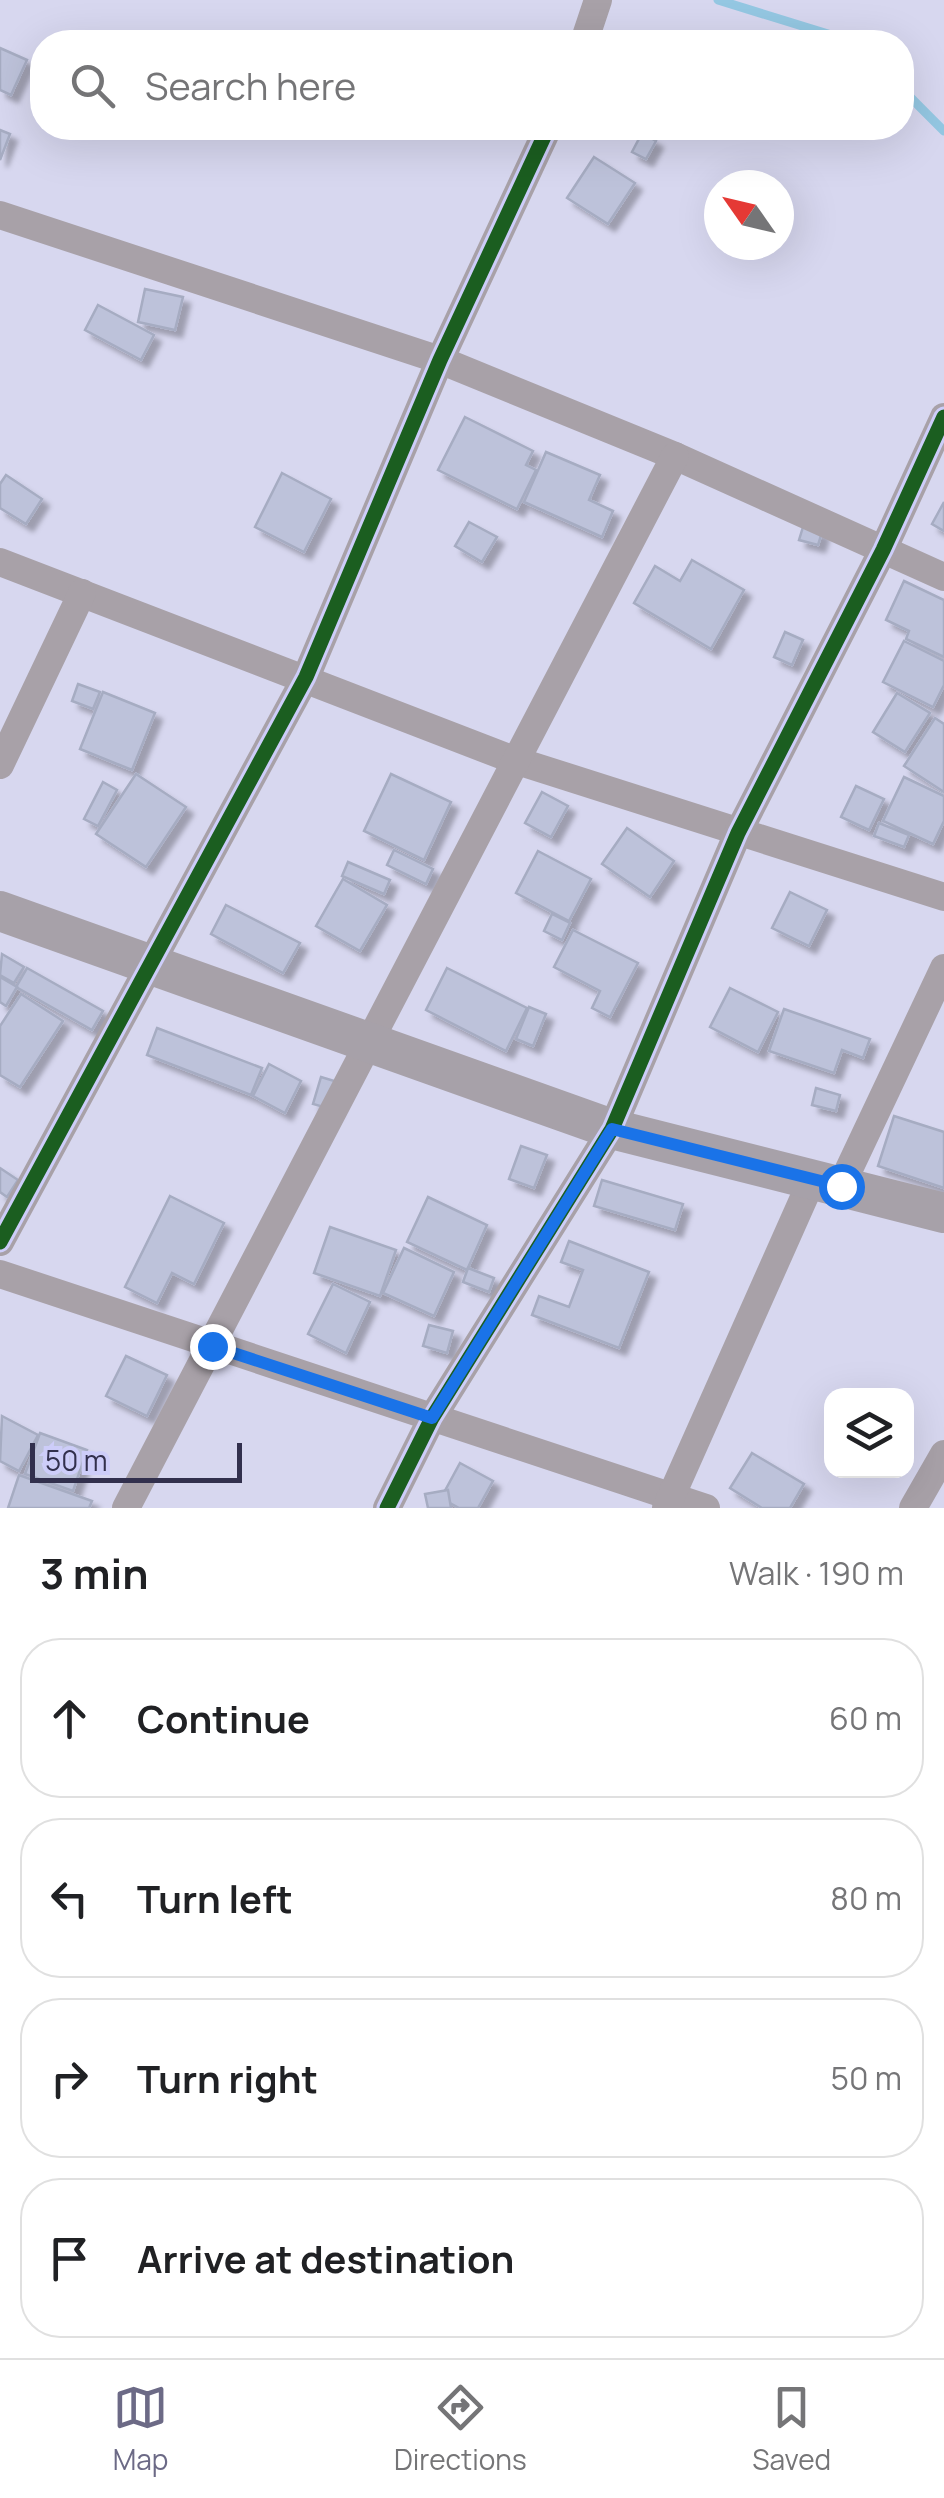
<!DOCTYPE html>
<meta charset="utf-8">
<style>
:root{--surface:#fff;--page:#f6f6f6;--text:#202124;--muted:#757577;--line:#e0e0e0;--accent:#6c6a86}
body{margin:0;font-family:Manrope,sans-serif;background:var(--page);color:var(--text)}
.controls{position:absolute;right:30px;bottom:30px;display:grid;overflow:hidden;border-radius:20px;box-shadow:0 10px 40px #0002}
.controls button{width:90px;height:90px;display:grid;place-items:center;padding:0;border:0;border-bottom:2px solid var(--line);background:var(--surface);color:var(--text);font:50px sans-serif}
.compass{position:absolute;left:704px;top:170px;width:90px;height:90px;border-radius:50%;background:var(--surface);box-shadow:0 10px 40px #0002;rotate:304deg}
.scale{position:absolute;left:30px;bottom:25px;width:212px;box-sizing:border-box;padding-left:10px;border:5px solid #32304d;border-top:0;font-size:28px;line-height:35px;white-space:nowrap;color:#32304d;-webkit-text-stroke:8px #cdcdf9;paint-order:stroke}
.stop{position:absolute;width:30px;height:30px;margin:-22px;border:8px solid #1a73e8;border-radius:50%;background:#fff}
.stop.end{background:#1a73e8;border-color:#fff;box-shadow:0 2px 10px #0008}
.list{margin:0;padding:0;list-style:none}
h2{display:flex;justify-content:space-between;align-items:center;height:130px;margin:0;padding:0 40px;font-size:42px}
h2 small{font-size:32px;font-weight:400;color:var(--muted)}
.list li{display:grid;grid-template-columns:65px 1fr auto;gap:30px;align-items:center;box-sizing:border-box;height:160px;margin:0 20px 20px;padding:0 20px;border:2px solid var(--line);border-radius:40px}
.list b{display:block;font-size:38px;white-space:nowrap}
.list em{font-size:32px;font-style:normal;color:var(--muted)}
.icon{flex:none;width:55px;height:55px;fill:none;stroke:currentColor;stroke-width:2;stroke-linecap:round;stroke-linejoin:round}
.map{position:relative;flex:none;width:944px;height:1508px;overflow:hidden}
.search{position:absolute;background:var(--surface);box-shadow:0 10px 40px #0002;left:30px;right:30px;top:30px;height:110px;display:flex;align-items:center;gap:25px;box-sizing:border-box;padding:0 35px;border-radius:40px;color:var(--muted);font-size:38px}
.sheet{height:850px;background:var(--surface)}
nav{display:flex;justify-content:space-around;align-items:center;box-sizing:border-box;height:140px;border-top:2px solid var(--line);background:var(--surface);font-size:28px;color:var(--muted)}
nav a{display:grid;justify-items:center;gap:5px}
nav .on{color:var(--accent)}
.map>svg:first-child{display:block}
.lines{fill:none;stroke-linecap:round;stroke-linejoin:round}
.stream{stroke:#94c7e2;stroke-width:9}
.building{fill:#bdc2da;stroke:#a6acc2;stroke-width:2.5;filter:url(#shadow)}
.street{stroke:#a8a1a8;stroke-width:28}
.secondary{stroke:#a7a1a9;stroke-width:40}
.cycleway-casing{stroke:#cdcdf9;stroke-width:21}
.cycleway{stroke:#1b5e20;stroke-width:15}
.route{stroke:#1a73e8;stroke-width:12}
</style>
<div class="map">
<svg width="944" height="1508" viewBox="0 0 944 1508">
<defs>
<filter id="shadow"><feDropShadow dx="7" dy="7" stdDeviation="2.5" flood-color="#0004"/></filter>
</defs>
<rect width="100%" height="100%" fill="#d7d7ef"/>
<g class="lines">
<g class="stream">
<polyline points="718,0 854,42"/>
<polyline points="902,89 944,131"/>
</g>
</g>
<g class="building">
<polygon points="0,48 27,60 11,95 0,90"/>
<polygon points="0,130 10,134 0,160"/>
<polygon points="642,133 656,141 646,159 632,152"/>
<polygon points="594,157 635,183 608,224 567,198"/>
<polygon points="145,289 183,297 175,330 138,322"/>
<polygon points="98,305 154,335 141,360 85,330"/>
<polygon points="465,417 533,451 526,465 536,470 517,509 438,470"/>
<polygon points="546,452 600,475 589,500 613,511 602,537 524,502"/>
<polygon points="282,473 331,499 304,552 255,527"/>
<polygon points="6,475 42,499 26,524 0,508 0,484"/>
<polygon points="944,502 944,531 932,524"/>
<polygon points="469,522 497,537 482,562 455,546"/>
<polygon points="803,527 822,532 818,545 799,540"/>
<polygon points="692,560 744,590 711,649 634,603 655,566 680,581"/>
<polygon points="904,581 944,600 944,657 906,639 909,631 886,620"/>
<polygon points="785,632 803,640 792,665 774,657"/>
<polygon points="904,641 944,661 944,685 933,707 883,682"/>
<polygon points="78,684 100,692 93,709 72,701"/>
<polygon points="103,692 155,713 132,770 80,749"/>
<polygon points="897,693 930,713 905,752 873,732"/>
<polygon points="935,718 944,724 944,792 904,766"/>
<polygon points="136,774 186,807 146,867 96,834"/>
<polygon points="391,774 451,802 424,860 364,831"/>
<polygon points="904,777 944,796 944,821 933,844 883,821"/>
<polygon points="103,782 117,790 98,826 84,819"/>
<polygon points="856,786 884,799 869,830 841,817"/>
<polygon points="542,792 568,806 551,837 525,823"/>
<polygon points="879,823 909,835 904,847 874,836"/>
<polygon points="627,828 674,861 650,897 602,864"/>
<polygon points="394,850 433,869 426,884 387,865"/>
<polygon points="538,851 591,879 569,921 516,893"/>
<polygon points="348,862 390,880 384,894 342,876"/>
<polygon points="343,879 387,905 360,951 316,926"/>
<polygon points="790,892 827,910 809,946 772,928"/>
<polygon points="226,905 300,943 283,973 211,934"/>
<polygon points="552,914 570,923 562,940 544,931"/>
<polygon points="573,930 638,963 610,1017 592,1008 600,991 554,967"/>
<polygon points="2,954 24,967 14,983 0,975"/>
<polygon points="27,968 103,1011 92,1030 16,987"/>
<polygon points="447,968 527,1008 506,1051 426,1010"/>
<polygon points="0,977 17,987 6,1006 0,1002"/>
<polygon points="730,988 778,1012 758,1052 710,1027"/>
<polygon points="21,994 63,1021 20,1087 0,1075 0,1026"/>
<polygon points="529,1007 546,1014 533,1046 516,1039"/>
<polygon points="784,1009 870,1039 863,1058 842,1050 834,1073 769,1051"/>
<polygon points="157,1028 262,1068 251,1095 147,1055"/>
<polygon points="269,1064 301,1081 285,1113 253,1096"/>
<polygon points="321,1077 341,1083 334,1110 313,1104"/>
<polygon points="816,1088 840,1095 836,1111 812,1105"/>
<polygon points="894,1116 944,1132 944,1188 878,1166"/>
<polygon points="521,1146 547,1155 534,1188 509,1179"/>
<polygon points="0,1168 18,1180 7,1197 0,1192"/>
<polygon points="602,1180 683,1204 675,1230 594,1206"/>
<polygon points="170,1196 224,1223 194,1284 172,1273 157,1303 125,1287"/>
<polygon points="428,1197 487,1225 467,1270 407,1242"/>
<polygon points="330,1227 396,1250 380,1296 314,1273"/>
<polygon points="569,1241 649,1272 619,1348 532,1315 539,1296 569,1307 583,1270 561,1262"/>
<polygon points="404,1248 454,1272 434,1316 383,1293"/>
<polygon points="468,1268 494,1278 489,1292 463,1282"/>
<polygon points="333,1284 370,1302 346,1353 308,1334"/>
<polygon points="429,1325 453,1331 447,1353 423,1346"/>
<polygon points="126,1356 167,1375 147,1416 106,1396"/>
<polygon points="2,1416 38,1435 19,1471 0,1461"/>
<polygon points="40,1433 87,1450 73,1491 25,1474"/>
<polygon points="752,1453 804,1484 790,1508 762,1508 730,1488"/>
<polygon points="460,1463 493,1481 478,1508 459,1508 441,1498"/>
<polygon points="19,1475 92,1501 89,1508 8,1508"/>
<polygon points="448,1490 451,1508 428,1508 425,1494"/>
</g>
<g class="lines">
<g class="street">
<polyline points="584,42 598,0"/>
<polyline points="0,215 440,360 675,456 944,577"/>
<polyline points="0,562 514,760 944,897"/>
<polyline points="0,765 82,593"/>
<polyline points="841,1186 944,968"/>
<polyline points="0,1242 306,677 440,360 548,128"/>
<polyline points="0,1274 706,1508"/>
<polyline points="126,1508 675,456"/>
<polyline points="387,1508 432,1418 612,1129 738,833 883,550 944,417"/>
<polyline points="666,1508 811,1182"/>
<polyline points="913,1508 944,1454"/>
</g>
<polyline class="secondary" points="0,911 612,1129 944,1213"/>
<g class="cycleway-casing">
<g id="cycleway">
<polyline points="0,1242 306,677 440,360 548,128"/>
<polyline points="387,1508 432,1418 612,1129 738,833 883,550 944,417"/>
</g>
</g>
<use href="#cycleway" class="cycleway"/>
</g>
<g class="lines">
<polyline class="route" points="212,1346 432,1418 612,1129 841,1186"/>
</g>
</svg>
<div class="controls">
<button><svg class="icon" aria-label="layers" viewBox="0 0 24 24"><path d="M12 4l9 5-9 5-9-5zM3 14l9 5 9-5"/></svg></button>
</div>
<svg class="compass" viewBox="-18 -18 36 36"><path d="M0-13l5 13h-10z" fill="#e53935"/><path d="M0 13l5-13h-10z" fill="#757577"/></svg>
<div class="scale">50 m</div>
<div class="stop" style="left:841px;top:1186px"></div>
<div class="stop end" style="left:212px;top:1346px"></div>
<div class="search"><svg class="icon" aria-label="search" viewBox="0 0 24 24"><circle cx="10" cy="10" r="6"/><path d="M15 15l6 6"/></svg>Search here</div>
</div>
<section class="sheet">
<h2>3 min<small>Walk · 190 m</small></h2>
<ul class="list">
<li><svg class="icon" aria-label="ahead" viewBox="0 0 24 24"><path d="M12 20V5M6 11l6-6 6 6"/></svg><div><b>Continue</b></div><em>60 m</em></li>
<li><svg class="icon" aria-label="left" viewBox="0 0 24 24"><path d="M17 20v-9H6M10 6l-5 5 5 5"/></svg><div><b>Turn left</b></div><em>80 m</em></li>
<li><svg class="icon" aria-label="right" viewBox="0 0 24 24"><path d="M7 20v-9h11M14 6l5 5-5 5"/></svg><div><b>Turn right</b></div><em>50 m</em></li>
<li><svg class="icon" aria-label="arrive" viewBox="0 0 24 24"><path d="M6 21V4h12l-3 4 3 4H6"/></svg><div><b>Arrive at destination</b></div></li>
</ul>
</section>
<nav>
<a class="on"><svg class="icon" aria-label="map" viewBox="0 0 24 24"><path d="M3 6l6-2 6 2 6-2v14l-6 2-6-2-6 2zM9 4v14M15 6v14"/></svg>Map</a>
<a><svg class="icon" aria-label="directions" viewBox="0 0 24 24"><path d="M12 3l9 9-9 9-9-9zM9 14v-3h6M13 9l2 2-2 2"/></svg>Directions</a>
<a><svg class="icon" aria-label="saved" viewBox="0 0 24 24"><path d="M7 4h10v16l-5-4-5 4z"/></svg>Saved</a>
</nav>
